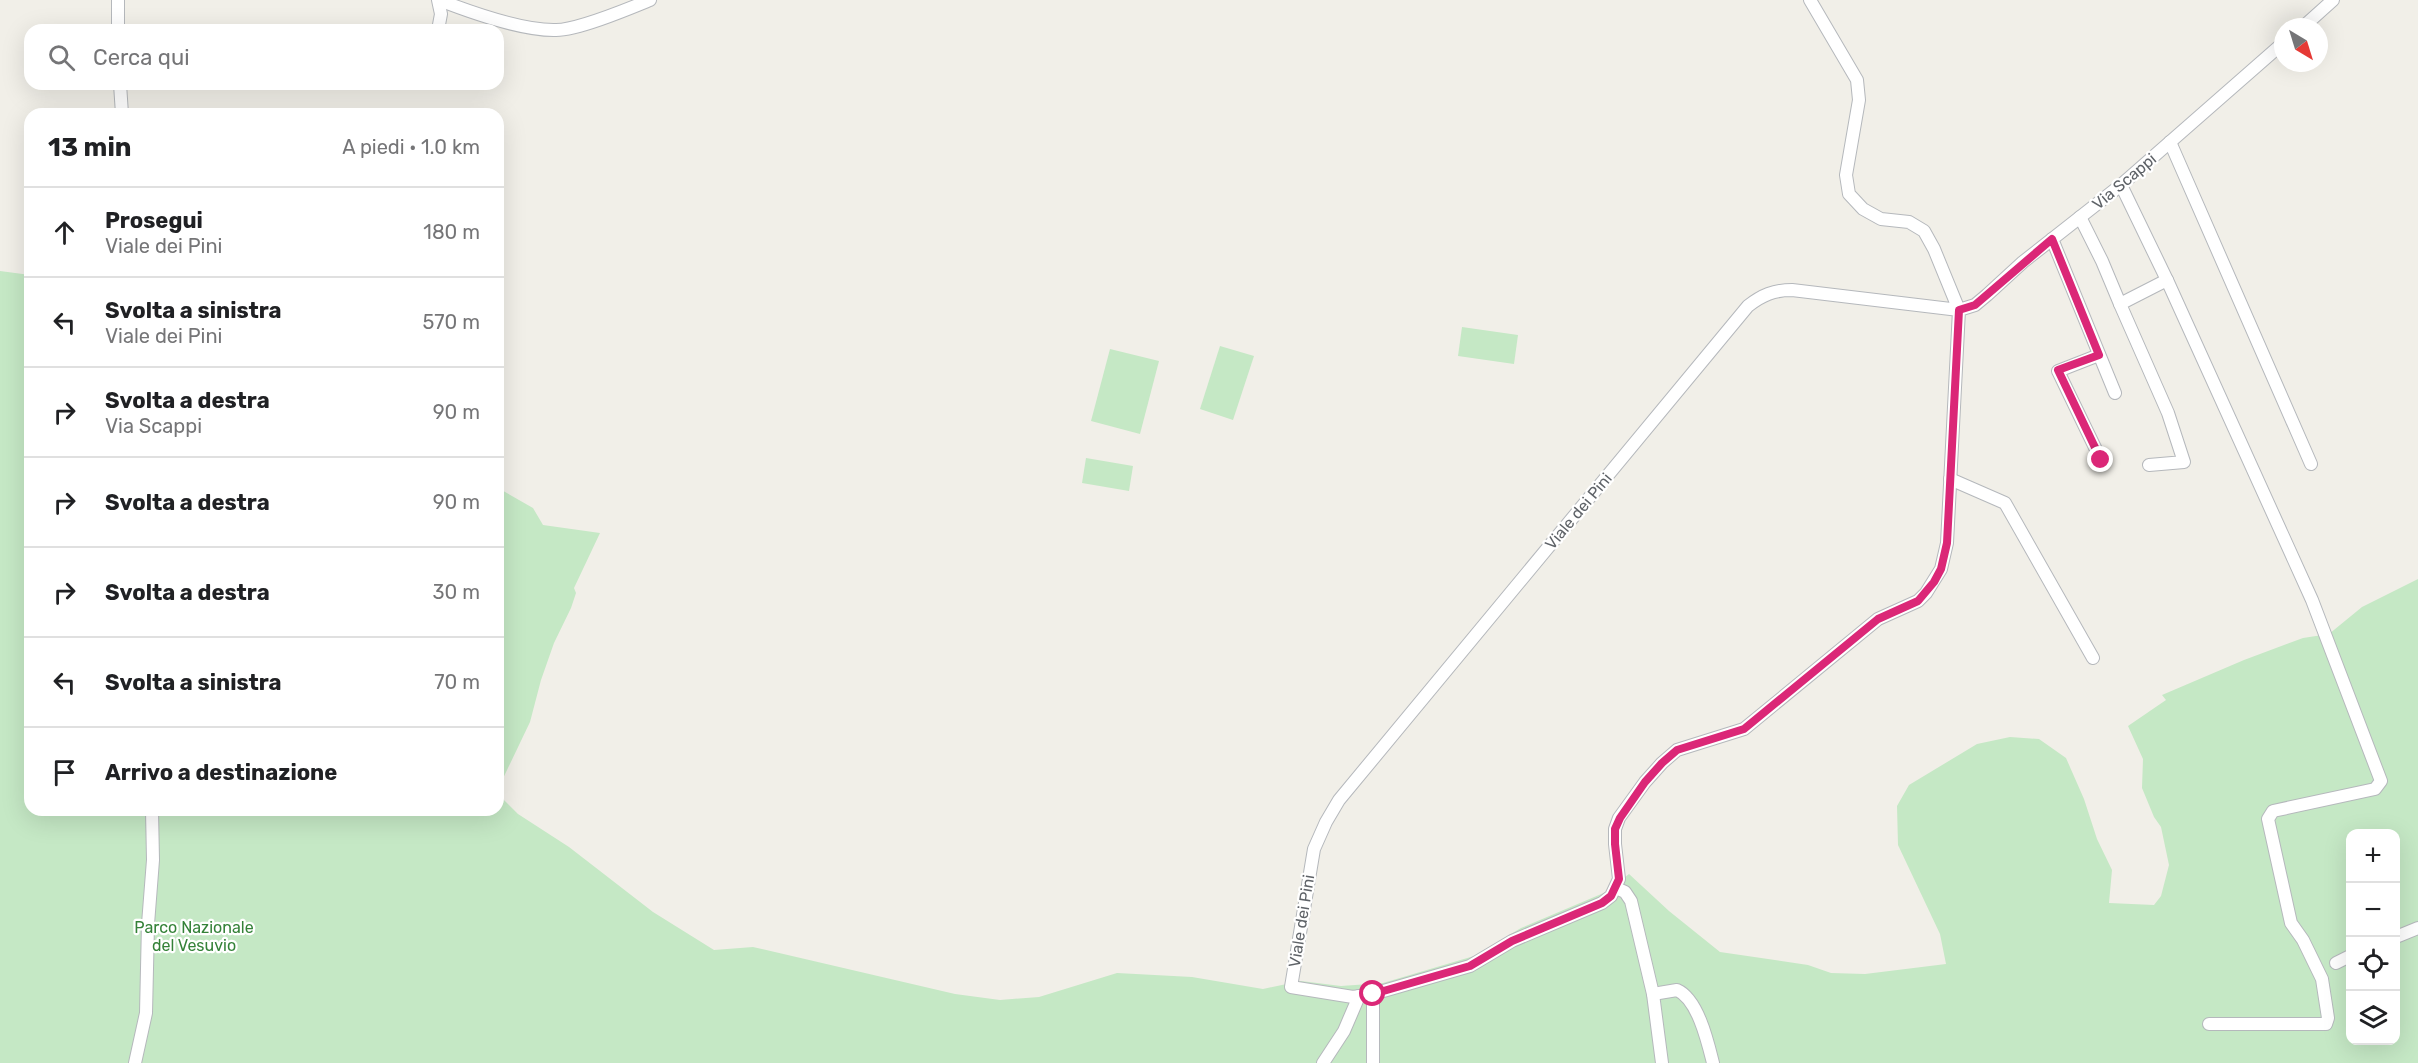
<!DOCTYPE html>
<html lang="it">
<meta charset="utf-8">
<style>
:root{--surface:#fff;--page:#f6f6f6;--text:#202124;--muted:#757577;--line:#e0e0e0}
body{margin:0;font-family:Rubik,sans-serif;background:var(--page);color:var(--text)}
.controls{position:absolute;right:18px;bottom:18px;display:grid;overflow:hidden;border-radius:12px;box-shadow:0 6px 24px #0002}
.controls button{width:54px;height:54px;display:grid;place-items:center;padding:0;border:0;border-bottom:2px solid var(--line);background:var(--surface);color:var(--text);font:30px sans-serif}
.compass{position:absolute;left:2274px;top:18px;width:54px;height:54px;border-radius:50%;background:var(--surface);box-shadow:0 6px 24px #0002;rotate:142deg}
.stop{position:absolute;width:18px;height:18px;margin:-14px;border:4px solid #db2777;border-radius:50%;background:#fff}
.stop.end{background:#db2777;border-color:#fff;box-shadow:0 2px 6px #0008}
.list{margin:0;padding:0;list-style:none}
h2{display:flex;justify-content:space-between;align-items:center;height:78px;margin:0;padding:0 24px;font-size:26px}
h2 small{font-size:20px;font-weight:400;color:var(--muted)}
.list li{display:grid;grid-template-columns:39px 1fr auto;gap:18px;align-items:center;box-sizing:border-box;height:90px;padding:0 24px;border-top:2px solid var(--line)}
.list b{display:block;font-size:22px;white-space:nowrap}
.list p{margin:0;font-size:20px;white-space:nowrap;color:var(--muted)}
.list em{font-size:20px;font-style:normal;color:var(--muted)}
.icon{flex:none;width:33px;height:33px;fill:none;stroke:currentColor;stroke-width:2;stroke-linecap:round;stroke-linejoin:round}
.map{position:relative;flex:none;width:2418px;height:1063px;overflow:hidden}
.search{position:absolute;background:var(--surface);box-shadow:0 6px 24px #0002;left:24px;top:24px;width:480px;height:66px;display:flex;align-items:center;gap:15px;box-sizing:border-box;padding:0 21px;border-radius:18px;color:var(--muted);font-size:22px}
.panel{position:absolute;background:var(--surface);box-shadow:0 6px 24px #0002;left:24px;top:108px;width:480px;height:708px;border-radius:18px}
.map>svg:first-child{display:block}
.green{fill:#c5e8c5;fill-rule:evenodd}
.lines{fill:none;stroke-linecap:round;stroke-linejoin:round}
.minor-casing{stroke:#b5b8bc;stroke-width:14}
.minor{stroke:#fff;stroke-width:12}
.route{stroke:#db2777;stroke-width:8}
.labels{text-anchor:middle;stroke-width:4.5;stroke-linejoin:round;paint-order:stroke}
.street-label{font-size:16px;fill:#5f6368;stroke:#fff}
.park-label{font-size:16px;fill:#348238;stroke:#fff}
</style>
<div class="map">
<svg width="2418" height="1063" viewBox="0 0 2418 1063">
<rect width="100%" height="100%" fill="#f1efe8"/>
<g class="green">
<path d="M0,271L30,275V810H498V794L518,814L569,847L653,912L714,950L753,947L955,994L1000,1000L1039,997L1117,973L1192,977L1263,989L1301,981L1341,986L1383,983L1474,956L1521,928L1606,892L1629,874L1669,911L1720,952L1808,965L1831,973L1865,974L1946,964L1940,934L1898,845L1897,806L1909,785L1977,744L2010,737L2039,739L2066,758L2084,799L2097,839L2112,870L2109,903L2154,905L2161,896L2169,865L2161,827L2154,817L2142,788L2143,759L2128,726L2166,700L2162,695L2244,660L2303,638L2329,634L2362,607L2418,579V1063H0ZM2350,834H2396V1040H2350Z"/>
<polygon points="1462,327 1518,335 1514,364 1458,356"/>
<polygon points="1220,346 1254,356 1233,420 1200,409"/>
<polygon points="1110,349 1159,361 1140,434 1091,421"/>
<polygon points="1086,458 1133,466 1129,491 1082,483"/>
<polygon points="498,488 533,508 543,525 600,533 574,588 576,593 571,608 554,643 541,680 530,722 498,789"/>
</g>
<g class="lines">
<g class="minor-casing">
<g id="minor">
<path d="M439,0C470,12 523,31 556,30C578,30 628,9 650,0"/>
<path d="M1810,0L1857,80L1859,100L1846,175L1849,194L1863,209L1881,219L1909,222L1924,231L1934,249L1959,310L1947,543L1941,569L1926,593L1918,601L1878,619L1744,729L1677,750L1662,763L1645,782L1619,818L1615,829V844L1619,879L1611,896L1602,903L1512,941L1470,966L1373,994L1353,997L1291,987L1314,849L1326,822L1339,800L1748,306C1762,295 1774,290 1792,290L1959,310L1975,305L1987,295L2023,262L2121,185L2283,43"/>
<polyline points="2303,27 2333,0"/>
<polyline points="118,30 118,0"/>
<polyline points="438,30 441,14 438,0"/>
<polyline points="120,84 122,114"/>
<polyline points="2170,142 2311,464"/>
<polyline points="2121,185 2167,280"/>
<polyline points="2080,217 2102,261 2120,304"/>
<polyline points="2052,239 2115,393"/>
<polyline points="2099,355 2058,371 2101,460"/>
<polyline points="2149,465 2184,462 2168,413 2120,304 2167,280 2312,600 2381,781 2375,789 2273,811 2268,819 2291,923 2303,940 2322,979 2328,1018 2326,1024 2209,1024"/>
<polyline points="1950,479 2005,503 2093,658"/>
<polyline points="1616,888 1625,892 1631,901 1653,994 1662,1063"/>
<polyline points="2396,937 2418,928"/>
<polyline points="2336,963 2350,956"/>
<polyline points="1373,994 1373,1063"/>
<path d="M1653,994L1677,990C1698,999 1708,1043 1713,1063"/>
<polyline points="135,1063 146,1013 148,924 153,860 152,810"/>
<polyline points="1323,1063 1344,1031 1359,996"/>
</g>
</g>
<use href="#minor" class="minor"/>
</g>
<g class="lines">
<polyline class="route" points="1373,994 1470,966 1512,941 1602,903 1611,896 1619,879 1615,844 1615,829 1620,818 1645,782 1662,763 1677,750 1744,729 1878,619 1918,601 1934,582 1941,569 1947,543 1959,310 1975,305 2052,239 2099,355 2058,370 2101,460"/>
</g>
<g class="labels">
<g class="street-label">
<text transform="translate(2124 181) rotate(-40)" y="6">Via Scappi</text>
<text transform="translate(1578 511) rotate(-50)" y="6">Viale dei Pini</text>
<text transform="translate(1301 921) rotate(-81)" y="6">Viale dei Pini</text>
</g>
<g class="park-label">
<text x="194" y="933">Parco Nazionale<tspan x="194" dy="18">del Vesuvio</tspan></text>
</g>
</g>
</svg>
<div class="controls">
<button>+</button>
<button>−</button>
<button><svg class="icon" aria-label="locate" viewBox="0 0 24 24"><circle cx="12" cy="12" r="6"/><path d="M12 2v4M12 18v4M2 12h4M18 12h4"/></svg></button>
<button><svg class="icon" aria-label="layers" viewBox="0 0 24 24"><path d="M12 4l9 5-9 5-9-5zM3 14l9 5 9-5"/></svg></button>
</div>
<svg class="compass" viewBox="-18 -18 36 36"><path d="M0-13l5 13h-10z" fill="#e53935"/><path d="M0 13l5-13h-10z" fill="#757577"/></svg>
<div class="stop" style="left:1373px;top:994px"></div>
<div class="stop end" style="left:2101px;top:460px"></div>
<div class="search"><svg class="icon" aria-label="search" viewBox="0 0 24 24"><circle cx="10" cy="10" r="6"/><path d="M15 15l6 6"/></svg>Cerca qui</div>
<section class="panel">
<h2>13 min<small>A piedi · 1.0 km</small></h2>
<ul class="list">
<li><svg class="icon" aria-label="ahead" viewBox="0 0 24 24"><path d="M12 20V5M6 11l6-6 6 6"/></svg><div><b>Prosegui</b><p>Viale dei Pini</p></div><em>180 m</em></li>
<li><svg class="icon" aria-label="left" viewBox="0 0 24 24"><path d="M17 20v-9H6M10 6l-5 5 5 5"/></svg><div><b>Svolta a sinistra</b><p>Viale dei Pini</p></div><em>570 m</em></li>
<li><svg class="icon" aria-label="right" viewBox="0 0 24 24"><path d="M7 20v-9h11M14 6l5 5-5 5"/></svg><div><b>Svolta a destra</b><p>Via Scappi</p></div><em>90 m</em></li>
<li><svg class="icon" aria-label="right" viewBox="0 0 24 24"><path d="M7 20v-9h11M14 6l5 5-5 5"/></svg><div><b>Svolta a destra</b></div><em>90 m</em></li>
<li><svg class="icon" aria-label="right" viewBox="0 0 24 24"><path d="M7 20v-9h11M14 6l5 5-5 5"/></svg><div><b>Svolta a destra</b></div><em>30 m</em></li>
<li><svg class="icon" aria-label="left" viewBox="0 0 24 24"><path d="M17 20v-9H6M10 6l-5 5 5 5"/></svg><div><b>Svolta a sinistra</b></div><em>70 m</em></li>
<li><svg class="icon" aria-label="arrive" viewBox="0 0 24 24"><path d="M6 21V4h12l-3 4 3 4H6"/></svg><div><b>Arrivo a destinazione</b></div></li>
</ul>
</section>
</div>
